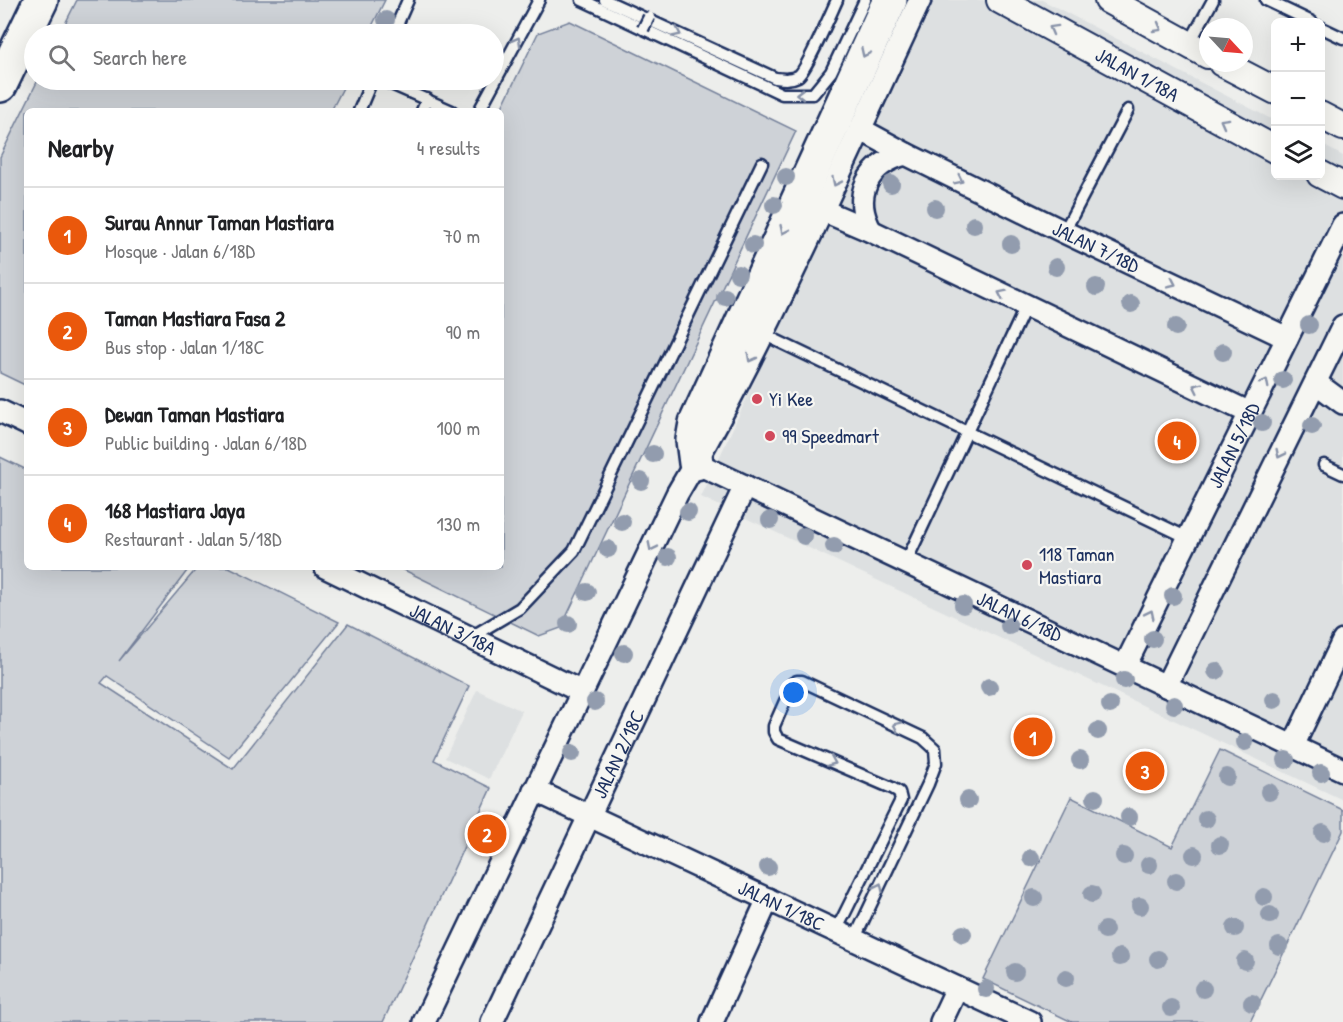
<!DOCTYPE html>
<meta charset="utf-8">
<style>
:root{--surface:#fff;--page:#f6f6f6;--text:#202124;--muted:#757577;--line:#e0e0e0;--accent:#ea580c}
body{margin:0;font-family:"Patrick Hand",sans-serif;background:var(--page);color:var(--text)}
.controls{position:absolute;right:18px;top:18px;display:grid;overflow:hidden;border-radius:9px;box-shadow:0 6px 24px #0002}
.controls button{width:54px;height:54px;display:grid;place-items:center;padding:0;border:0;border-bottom:2px solid var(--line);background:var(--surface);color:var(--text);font:30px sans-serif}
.compass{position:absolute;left:1199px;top:18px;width:54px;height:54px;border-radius:50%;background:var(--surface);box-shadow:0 6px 24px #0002;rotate:116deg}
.you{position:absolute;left:794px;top:693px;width:21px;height:21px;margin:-15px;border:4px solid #fff;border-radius:50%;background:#1a73e8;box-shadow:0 0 0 9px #1a73e833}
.badge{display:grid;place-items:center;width:39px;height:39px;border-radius:50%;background:var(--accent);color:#fff;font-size:20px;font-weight:700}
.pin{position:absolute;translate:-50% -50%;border:3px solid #fff;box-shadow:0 2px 6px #0006}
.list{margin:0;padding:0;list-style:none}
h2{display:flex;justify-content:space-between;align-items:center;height:78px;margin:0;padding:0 24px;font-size:26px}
h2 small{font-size:20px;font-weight:400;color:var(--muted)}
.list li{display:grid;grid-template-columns:39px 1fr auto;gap:18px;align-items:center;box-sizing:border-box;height:96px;padding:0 24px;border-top:2px solid var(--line)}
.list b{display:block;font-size:22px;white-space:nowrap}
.list p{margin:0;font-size:20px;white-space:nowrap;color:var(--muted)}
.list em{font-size:20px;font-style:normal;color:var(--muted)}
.icon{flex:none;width:33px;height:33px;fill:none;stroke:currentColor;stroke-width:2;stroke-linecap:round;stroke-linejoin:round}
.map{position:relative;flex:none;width:1343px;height:1022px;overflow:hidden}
.search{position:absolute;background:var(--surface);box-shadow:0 6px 24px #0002;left:24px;top:24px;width:480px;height:66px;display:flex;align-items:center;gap:15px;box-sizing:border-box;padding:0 21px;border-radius:33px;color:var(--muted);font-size:22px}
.panel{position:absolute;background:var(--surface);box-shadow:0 6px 24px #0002;left:24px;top:108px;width:480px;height:462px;border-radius:9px}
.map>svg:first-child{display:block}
.built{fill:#dde0e1}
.green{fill:#ced2d7;stroke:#74809a;stroke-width:1.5}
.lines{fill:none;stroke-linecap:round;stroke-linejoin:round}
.service-casing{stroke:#1b2f5e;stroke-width:15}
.minor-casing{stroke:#1b2f5e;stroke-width:26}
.tertiary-casing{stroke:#1b2f5e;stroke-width:30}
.trunk-casing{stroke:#1b2f5e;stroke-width:38}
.service{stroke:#f6f6f2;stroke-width:10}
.minor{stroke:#f6f6f2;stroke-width:21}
.tertiary{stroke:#f6f6f2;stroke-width:26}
.trunk{stroke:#f6f6f2;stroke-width:33}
.service-bridge-casing{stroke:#1b2f5e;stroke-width:15;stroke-linecap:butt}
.service-bridge{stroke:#f6f6f2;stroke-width:10}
.tree{fill:#929cae}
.oneway{stroke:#8892a8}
.poi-dot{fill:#d1495b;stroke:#f6f6f2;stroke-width:2}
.labels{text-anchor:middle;stroke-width:4.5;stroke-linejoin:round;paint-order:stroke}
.street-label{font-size:20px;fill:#1b2f5e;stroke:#f6f6f2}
.poi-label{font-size:20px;fill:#1b2f5e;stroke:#f6f6f2;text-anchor:start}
</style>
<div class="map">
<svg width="1343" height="1022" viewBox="0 0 1343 1022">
<rect width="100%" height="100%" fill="#edeeec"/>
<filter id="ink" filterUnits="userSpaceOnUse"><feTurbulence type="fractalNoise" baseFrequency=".0167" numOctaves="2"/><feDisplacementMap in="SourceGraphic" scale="12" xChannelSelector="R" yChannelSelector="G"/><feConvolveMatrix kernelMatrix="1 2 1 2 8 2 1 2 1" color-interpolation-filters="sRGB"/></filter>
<g filter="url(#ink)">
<g class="built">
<polygon points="931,0 1042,0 1275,121 1276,176 1320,176 1321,144 1343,156 1343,800 701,497"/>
<polygon points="477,690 522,711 489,779 445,758"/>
</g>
<g class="green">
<polygon points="77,0 385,0 368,34 60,34"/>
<polygon points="570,21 796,131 561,628 539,636 398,567 501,567 501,111 500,111 538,33"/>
<polygon points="38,80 347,80 331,111 27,111 27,386 0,373 0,157"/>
<polygon points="0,457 27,470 27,567 190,567 119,661 198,567 229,567 339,622 229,757 107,676 101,683 233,769 348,624 469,686 434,760 491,788 383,1022 0,1022"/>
<polygon points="1220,750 1343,810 1343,831 1250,1022 1072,1022 983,979 1071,797 1172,847"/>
</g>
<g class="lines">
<g class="service-casing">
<g id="service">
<polyline points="582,0 782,94 813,94 831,72 865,0"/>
<path d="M605,0L775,78C783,79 790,80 798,76C806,71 831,13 837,0"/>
<polyline points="1266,0 1312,22"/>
<polyline points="1320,27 1343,38"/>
<polyline points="393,34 408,0"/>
<polyline points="1189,44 1213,0"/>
<polyline points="382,80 452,111"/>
<polyline points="359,111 372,80"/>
<polyline points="422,111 427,99"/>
<polyline points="479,111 539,0"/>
<polyline points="1064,232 1128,110"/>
<polyline points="763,334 1188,538"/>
<polyline points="1324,465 1343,474"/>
<polyline points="906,562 1026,306"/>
<polyline points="471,637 520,608 574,551 762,163"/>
<polyline points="836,931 901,800 899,792 892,788 778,739 774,732 774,726 793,683 797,681 802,681 923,738 935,749 936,763 928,784 854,940"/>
</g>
</g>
<g class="minor-casing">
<g id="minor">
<path id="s1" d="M860,129L906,154L1064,232L1287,338"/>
<polyline points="822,210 871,231 1250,413"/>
<path d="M871,231C851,196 868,163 906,154"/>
<polyline points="1316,383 1343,403"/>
<polyline points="0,411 27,424"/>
<path id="s2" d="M696,463L1343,770"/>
<path id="s3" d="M325,567L582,692"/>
<path id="s4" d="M1125,666L1343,225"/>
<polyline points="1166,686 1343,326"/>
<polyline points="1293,746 1343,641"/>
<path id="s5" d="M534,790L1030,1022"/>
<path d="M424,1022L677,494C721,420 760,342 797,264C839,176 879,88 920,0"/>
<path id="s6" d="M492,1022L745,486"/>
<polyline points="712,1022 768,899"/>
<polyline points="941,1022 957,988"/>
</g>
</g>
<g class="tertiary-casing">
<g id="tertiary">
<path id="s7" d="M1000,0L1276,150"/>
<polyline points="1108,0 1208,55"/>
<polyline points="1222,63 1276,91"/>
<polyline points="1320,115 1343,127"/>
<polyline points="1320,174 1343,186"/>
</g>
</g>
<g class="trunk-casing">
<g id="trunk">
<polyline points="0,85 41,0"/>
<polyline points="696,463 693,440 696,423 890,0"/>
</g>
</g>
<use href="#service" class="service"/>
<use href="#minor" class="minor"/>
<use href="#tertiary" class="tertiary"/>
<use href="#trunk" class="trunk"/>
<g class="service-bridge-casing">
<polyline id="service-bridge" points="643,29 649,17"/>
</g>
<use href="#service-bridge" class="service-bridge"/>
</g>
<g class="tree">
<circle cx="386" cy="20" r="9"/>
<circle cx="786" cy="177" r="9"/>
<circle cx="891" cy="184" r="9"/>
<circle cx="774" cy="205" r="9"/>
<circle cx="935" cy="208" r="9"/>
<circle cx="974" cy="225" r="9"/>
<circle cx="1011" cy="244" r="9"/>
<circle cx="753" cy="245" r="9"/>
<circle cx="1056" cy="267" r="9"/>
<circle cx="738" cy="274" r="9"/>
<circle cx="1096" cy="287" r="9"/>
<circle cx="725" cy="297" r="9"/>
<circle cx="1131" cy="304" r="9"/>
<circle cx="1309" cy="325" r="9"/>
<circle cx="1176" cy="327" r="9"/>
<circle cx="1223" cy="352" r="9"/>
<circle cx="1283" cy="380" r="9"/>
<circle cx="1262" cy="423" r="9"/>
<circle cx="1312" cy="426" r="9"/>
<circle cx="653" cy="454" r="9"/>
<circle cx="641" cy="481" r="9"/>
<circle cx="688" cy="512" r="9"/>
<circle cx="770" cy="520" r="9"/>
<circle cx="622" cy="522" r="9"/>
<circle cx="804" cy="536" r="9"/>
<circle cx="834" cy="546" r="9"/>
<circle cx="608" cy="549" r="9"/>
<circle cx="668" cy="557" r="9"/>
<circle cx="587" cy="592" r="9"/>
<circle cx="1173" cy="596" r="9"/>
<circle cx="963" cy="605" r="9"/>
<circle cx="568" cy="624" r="9"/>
<circle cx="1009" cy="626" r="9"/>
<circle cx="1153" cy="639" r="9"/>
<circle cx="624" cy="653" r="9"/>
<circle cx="1216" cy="671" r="9"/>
<circle cx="1124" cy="680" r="9"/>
<circle cx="989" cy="687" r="9"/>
<circle cx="1274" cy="700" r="9"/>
<circle cx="595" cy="702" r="9"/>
<circle cx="1110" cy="705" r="9"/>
<circle cx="1174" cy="705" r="9"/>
<circle cx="1098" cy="731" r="9"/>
<circle cx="1245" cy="742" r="9"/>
<circle cx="572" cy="753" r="9"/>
<circle cx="1080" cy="760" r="9"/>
<circle cx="1286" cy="760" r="9"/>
<circle cx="1321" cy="773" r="9"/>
<circle cx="1227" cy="777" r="9"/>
<circle cx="1269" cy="792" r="9"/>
<circle cx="1095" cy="798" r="9"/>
<circle cx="968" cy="800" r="9"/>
<circle cx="1129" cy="817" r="9"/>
<circle cx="1206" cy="819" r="9"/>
<circle cx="1323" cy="833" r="9"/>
<circle cx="1220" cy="845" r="9"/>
<circle cx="1194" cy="855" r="9"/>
<circle cx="1124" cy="856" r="9"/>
<circle cx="1031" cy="858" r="9"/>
<circle cx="1149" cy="865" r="9"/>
<circle cx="768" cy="867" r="9"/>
<circle cx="1176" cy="881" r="9"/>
<circle cx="1092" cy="894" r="9"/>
<circle cx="1264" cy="897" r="9"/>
<circle cx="1034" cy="898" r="9"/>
<circle cx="1140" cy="906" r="9"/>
<circle cx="1270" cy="915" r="9"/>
<circle cx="1235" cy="928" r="9"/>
<circle cx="1105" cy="930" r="9"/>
<circle cx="963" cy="934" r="9"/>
<circle cx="1279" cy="946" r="9"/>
<circle cx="1120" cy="957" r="9"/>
<circle cx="1158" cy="959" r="9"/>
<circle cx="1245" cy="961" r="9"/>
<circle cx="1015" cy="972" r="9"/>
<circle cx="1066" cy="978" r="9"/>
<circle cx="986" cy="989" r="9"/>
<circle cx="1203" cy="989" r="9"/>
<circle cx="1252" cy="1003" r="9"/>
<circle cx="1171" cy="1008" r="9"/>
</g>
<defs><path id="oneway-chevron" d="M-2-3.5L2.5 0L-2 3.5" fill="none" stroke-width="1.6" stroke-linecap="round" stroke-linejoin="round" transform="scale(1.5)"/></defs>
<g class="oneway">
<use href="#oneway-chevron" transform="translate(1158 28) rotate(29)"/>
<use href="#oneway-chevron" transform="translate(1053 29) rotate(-151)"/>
<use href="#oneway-chevron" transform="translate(677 33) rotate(25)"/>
<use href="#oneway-chevron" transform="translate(517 41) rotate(-62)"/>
<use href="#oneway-chevron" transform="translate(865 53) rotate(115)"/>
<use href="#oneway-chevron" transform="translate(800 94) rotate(-179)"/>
<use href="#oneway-chevron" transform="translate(1224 122) rotate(-151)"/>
<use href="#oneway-chevron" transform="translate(959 180) rotate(26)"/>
<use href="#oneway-chevron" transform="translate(836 182) rotate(116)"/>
<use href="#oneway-chevron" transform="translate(784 230) rotate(115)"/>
<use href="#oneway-chevron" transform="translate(1172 283) rotate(25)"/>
<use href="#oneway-chevron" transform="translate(1002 294) rotate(-154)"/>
<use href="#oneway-chevron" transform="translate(751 358) rotate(118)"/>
<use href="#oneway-chevron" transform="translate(1265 383) rotate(-63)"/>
<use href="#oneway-chevron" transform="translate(1197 387) rotate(-154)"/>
<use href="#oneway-chevron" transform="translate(1280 454) rotate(116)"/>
<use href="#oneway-chevron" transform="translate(652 547) rotate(116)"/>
<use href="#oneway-chevron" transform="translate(1150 614) rotate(-64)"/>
<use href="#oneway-chevron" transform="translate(897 726) rotate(-155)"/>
<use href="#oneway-chevron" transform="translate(832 762) rotate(23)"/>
<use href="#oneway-chevron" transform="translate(879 887) rotate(-65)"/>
</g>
</g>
<g class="poi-dot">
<circle cx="757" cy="399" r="6"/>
<circle cx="770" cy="436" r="6"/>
<circle cx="1027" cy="565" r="6"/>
</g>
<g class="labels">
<g class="street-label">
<text dy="7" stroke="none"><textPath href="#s7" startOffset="156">JALAN 1/18A</textPath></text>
<text dy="7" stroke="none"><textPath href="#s1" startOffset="264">JALAN 7/18D</textPath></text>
<text dy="7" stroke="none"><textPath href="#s4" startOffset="246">JALAN 5/18D</textPath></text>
<text dy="7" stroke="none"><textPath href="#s2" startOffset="358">JALAN 6/18D</textPath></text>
<text dy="7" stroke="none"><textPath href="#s3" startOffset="142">JALAN 3/18A</textPath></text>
<text dy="7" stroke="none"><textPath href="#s6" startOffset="296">JALAN 2/18C</textPath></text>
<text dy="7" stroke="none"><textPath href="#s5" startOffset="273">JALAN 1/18C</textPath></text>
</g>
<g class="poi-label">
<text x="769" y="406">Yi Kee</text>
<text x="782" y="443">99 Speedmart</text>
<text x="1039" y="561">118 Taman<tspan x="1039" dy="23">Mastiara</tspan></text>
</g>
</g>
</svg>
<div class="controls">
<button>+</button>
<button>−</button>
<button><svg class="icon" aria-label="layers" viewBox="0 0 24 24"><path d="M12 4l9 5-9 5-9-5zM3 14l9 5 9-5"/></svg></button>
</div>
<svg class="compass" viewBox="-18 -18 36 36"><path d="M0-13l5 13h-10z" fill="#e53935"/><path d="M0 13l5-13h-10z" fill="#757577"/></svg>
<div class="you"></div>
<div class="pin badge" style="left:1033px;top:737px">1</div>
<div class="pin badge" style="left:487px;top:834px">2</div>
<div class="pin badge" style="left:1145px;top:771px">3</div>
<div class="pin badge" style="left:1177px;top:441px">4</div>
<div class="search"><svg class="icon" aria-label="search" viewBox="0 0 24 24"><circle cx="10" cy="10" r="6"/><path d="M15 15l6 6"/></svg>Search here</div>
<section class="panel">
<h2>Nearby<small>4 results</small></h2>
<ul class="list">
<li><span class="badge">1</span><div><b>Surau Annur Taman Mastiara</b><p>Mosque · Jalan 6/18D</p></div><em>70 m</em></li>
<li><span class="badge">2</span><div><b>Taman Mastiara Fasa 2</b><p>Bus stop · Jalan 1/18C</p></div><em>90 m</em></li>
<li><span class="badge">3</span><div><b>Dewan Taman Mastiara</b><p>Public building · Jalan 6/18D</p></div><em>100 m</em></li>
<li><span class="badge">4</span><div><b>168 Mastiara Jaya</b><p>Restaurant · Jalan 5/18D</p></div><em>130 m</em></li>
</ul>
</section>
</div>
